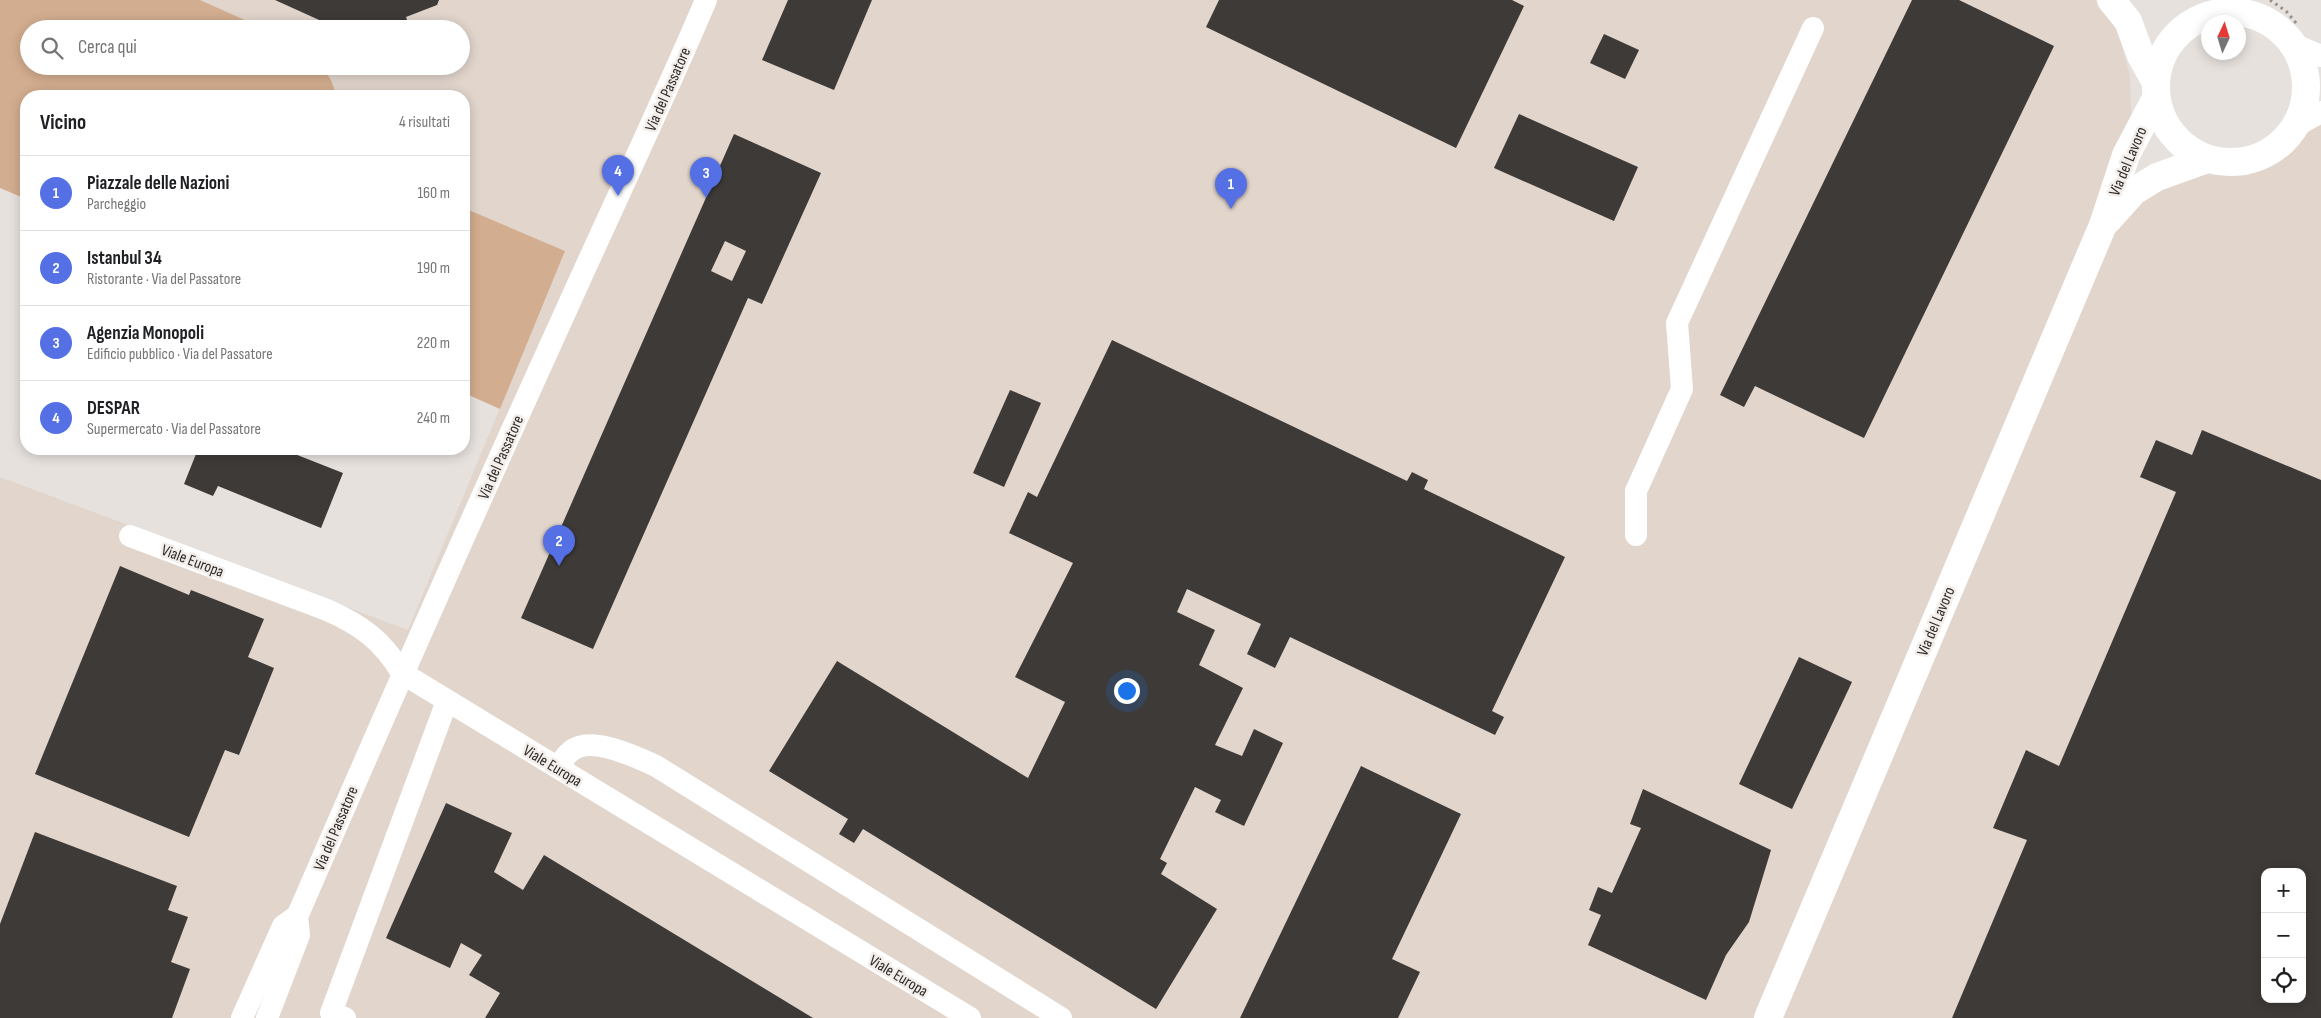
<!DOCTYPE html>
<html lang="it">
<meta charset="utf-8">
<style>
:root{--surface:#fff;--page:#f2f2f2;--text:#202124;--muted:#757577;--line:#e0e0e0;--accent:#556fe5}
body{margin:0;font-family:"Sofia Sans Condensed",sans-serif;background:var(--page);color:var(--text)}
.controls{position:absolute;right:15px;bottom:15px;display:grid;overflow:hidden;border-radius:10px;box-shadow:0 2px 12px #0003}
.controls button{width:45px;height:45px;display:grid;place-items:center;padding:0;border:0;border-bottom:1px solid var(--line);background:var(--surface);color:var(--text);font:25px sans-serif}
.compass{position:absolute;left:2201px;top:15px;width:45px;height:45px;border-radius:50%;background:var(--surface);box-shadow:0 2px 12px #0003;rotate:4deg}
.you{position:absolute;left:1126px;top:690px;width:18px;height:18px;margin:-12px;border:4px solid #fff;border-radius:50%;background:#1a73e8;box-shadow:0 0 0 8px #1a73e833}
.badge{display:grid;place-items:center;width:32px;height:32px;border-radius:50%;background:var(--accent);color:#fff;font-size:16px;font-weight:700}
.pin{position:absolute;translate:-50% -41px;filter:drop-shadow(0 1px 2px #0008)}
.pin::after{content:'';position:absolute;top:26px;width:18px;height:15px;background:inherit;clip-path:polygon(0 0,100% 0,50% 100%)}
.list{margin:0;padding:0;list-style:none}
h2{display:flex;justify-content:space-between;align-items:center;height:65px;margin:0;padding:0 20px;font-size:21px}
h2 small{font-size:16px;font-weight:400;color:var(--muted)}
.list li{display:grid;grid-template-columns:32px 1fr auto;gap:15px;align-items:center;box-sizing:border-box;height:75px;padding:0 20px;border-top:1px solid var(--line)}
.list b{display:block;font-size:19px;white-space:nowrap}
.list p{margin:0;font-size:16px;white-space:nowrap;color:var(--muted)}
.list em{font-size:16px;font-style:normal;color:var(--muted)}
.icon{flex:none;width:28px;height:28px;fill:none;stroke:currentColor;stroke-width:2;stroke-linecap:round;stroke-linejoin:round}
.map{position:relative;flex:none;width:2321px;height:1018px;overflow:hidden}
.search{position:absolute;background:var(--surface);box-shadow:0 2px 12px #0003;left:20px;top:20px;width:450px;height:55px;display:flex;align-items:center;gap:12px;box-sizing:border-box;padding:0 18px;border-radius:28px;color:var(--muted);font-size:19px}
.panel{position:absolute;background:var(--surface);box-shadow:0 2px 12px #0003;left:20px;top:90px;width:450px;height:365px;border-radius:20px}
.map>svg:first-child{display:block}
.built{fill:#e1d5cc;fill-rule:evenodd}
.green{fill:#d3ad8f}
.building{fill:#3e3a37;fill-rule:evenodd}
.lines{fill:none;stroke-linecap:round;stroke-linejoin:round}
.path{stroke:#95918e;stroke-width:3;stroke-dasharray:2.5 4;stroke-linecap:butt}
.minor{stroke:#fff;stroke-width:22}
.major{stroke:#fff;stroke-width:28}
.labels{text-anchor:middle;stroke-width:5;stroke-linejoin:round;paint-order:stroke}
.street-label{font-size:16px;fill:#2c2a29;stroke:#f3eeea}
</style>
<div class="map">
<svg width="2321" height="1018" viewBox="0 0 2321 1018">
<rect width="100%" height="100%" fill="#e6e1dd"/>
<path class="built" d="M200,0H2095L2118,31L2130,76L2132,139L2096,230L2145,195L2200,174L2245,176L2278,163L2304,135L2321,123V1018H0V477L408,630L565,251L464,208V96H337L331,80L322,66H461V29H265ZM2265,872H2302V999H2265Z"/>
<g class="green">
<polygon points="0,0 200,0 265,29 29,29 29,66 322,66 331,80 337,96 26,96 26,199 0,188"/>
<polygon points="464,208 565,251 500,409 464,393"/>
</g>
<g class="building">
<polygon points="275,0 439,0 437,5 406,17 410,29 339,29"/>
<polygon points="788,0 872,0 834,90 762,60"/>
<polygon points="1219,0 1512,0 1524,6 1456,148 1206,27"/>
<polygon points="1912,0 1959,0 2054,46 1864,438 1755,386 1744,407 1720,395"/>
<polygon points="1604,34 1639,50 1625,79 1590,63"/>
<polygon points="1519,114 1638,167 1614,221 1494,168"/>
<path d="M734,134L821,173L762,304L748,298L593,649L521,618ZM725,241L746,251L732,281L711,271Z"/>
<polygon points="1112,340 1407,481 1412,472 1428,480 1424,489 1565,557 1492,711 1504,717 1495,735 1290,637 1275,668 1247,654 1261,624 1187,589 1177,612 1215,630 1199,665 1243,688 1215,745 1242,756 1254,729 1283,743 1244,826 1215,812 1221,800 1195,787 1160,859 1167,863 1161,874 1217,909 1156,1009 863,829 854,843 839,834 848,819 769,771 837,661 1028,778 1065,702 1015,677 1073,563 1009,533 1028,492 1037,497"/>
<polygon points="1010,390 1041,403 1004,487 973,473"/>
<path d="M2202,430L2321,480V1018H1952L2027,840L1993,828L2026,750L2059,766L2176,492L2140,477L2156,440L2192,455ZM2265,872H2302V999H2265Z"/>
<polygon points="198,449 282,449 343,473 321,528 218,486 213,496 184,484"/>
<polygon points="120,566 189,595 191,590 264,619 248,657 274,668 239,755 225,750 189,837 35,774"/>
<polygon points="1799,657 1852,682 1792,809 1739,784"/>
<polygon points="1361,766 1461,814 1392,959 1420,972 1398,1018 1240,1018"/>
<polygon points="1643,789 1771,850 1749,922 1726,955 1706,1000 1588,945 1601,915 1589,910 1598,887 1612,893 1641,828 1630,824"/>
<polygon points="446,803 512,833 494,872 523,890 544,855 813,1018 485,1018 500,993 469,975 482,955 461,943 450,968 386,938"/>
<polygon points="35,832 177,886 168,910 188,917 171,962 190,969 172,1018 0,1018 0,924"/>
</g>
<g class="lines">
<polyline class="path" points="2270,0 2286,11 2296,23"/>
<g class="minor">
<polyline points="2293,44 2321,56"/>
<polyline points="2296,126 2321,112"/>
<polyline points="1636,535 1636,491 1682,389 1677,323 1813,28"/>
<path d="M130,536L327,610C361,625 382,640 402,673L970,1018"/>
<path d="M558,767C562,762 565,756 570,752C589,734 637,757 656,766L1061,1018"/>
<path d="M242,1018L283,926L297,916L300,910C386,711 474,513 564,315C611,210 661,106 706,0"/>
<polyline points="267,1018 299,935 297,916"/>
<polyline points="345,1018 331,1013 447,701"/>
</g>
<g class="major">
<polyline points="2111,0 2128,21 2141,56 2155,81"/>
<circle cx="2231" cy="87" r="75"/>
<polyline points="2108,220 2134,191 2157,177 2207,159"/>
<polyline points="1768,1018 2103,225 2126,155 2155,100"/>
</g>
</g>
<g class="labels">
<g class="street-label">
<text transform="translate(667 89) rotate(-66)" y="6">Via del Passatore</text>
<text transform="translate(2127 161) rotate(-67)" y="6">Via del Lavoro</text>
<text transform="translate(500 457) rotate(-66)" y="6">Via del Passatore</text>
<text transform="translate(193 560) rotate(21)" y="6">Viale Europa</text>
<text transform="translate(1935 621) rotate(-67)" y="6">Via del Lavoro</text>
<text transform="translate(553 765) rotate(31)" y="6">Viale Europa</text>
<text transform="translate(335 828) rotate(-67)" y="6">Via del Passatore</text>
<text transform="translate(899 975) rotate(31)" y="6">Viale Europa</text>
</g>
</g>
</svg>
<div class="controls">
<button>+</button>
<button>−</button>
<button><svg class="icon" aria-label="locate" viewBox="0 0 24 24"><circle cx="12" cy="12" r="6"/><path d="M12 2v4M12 18v4M2 12h4M18 12h4"/></svg></button>
</div>
<svg class="compass" viewBox="-18 -18 36 36"><path d="M0-13l5 13h-10z" fill="#e53935"/><path d="M0 13l5-13h-10z" fill="#757577"/></svg>
<div class="you"></div>
<div class="pin badge" style="left:1231px;top:209px">1</div>
<div class="pin badge" style="left:559px;top:566px">2</div>
<div class="pin badge" style="left:706px;top:198px">3</div>
<div class="pin badge" style="left:618px;top:196px">4</div>
<div class="search"><svg class="icon" aria-label="search" viewBox="0 0 24 24"><circle cx="10" cy="10" r="6"/><path d="M15 15l6 6"/></svg>Cerca qui</div>
<section class="panel">
<h2>Vicino<small>4 risultati</small></h2>
<ul class="list">
<li><span class="badge">1</span><div><b>Piazzale delle Nazioni</b><p>Parcheggio</p></div><em>160 m</em></li>
<li><span class="badge">2</span><div><b>Istanbul 34</b><p>Ristorante · Via del Passatore</p></div><em>190 m</em></li>
<li><span class="badge">3</span><div><b>Agenzia Monopoli</b><p>Edificio pubblico · Via del Passatore</p></div><em>220 m</em></li>
<li><span class="badge">4</span><div><b>DESPAR</b><p>Supermercato · Via del Passatore</p></div><em>240 m</em></li>
</ul>
</section>
</div>
